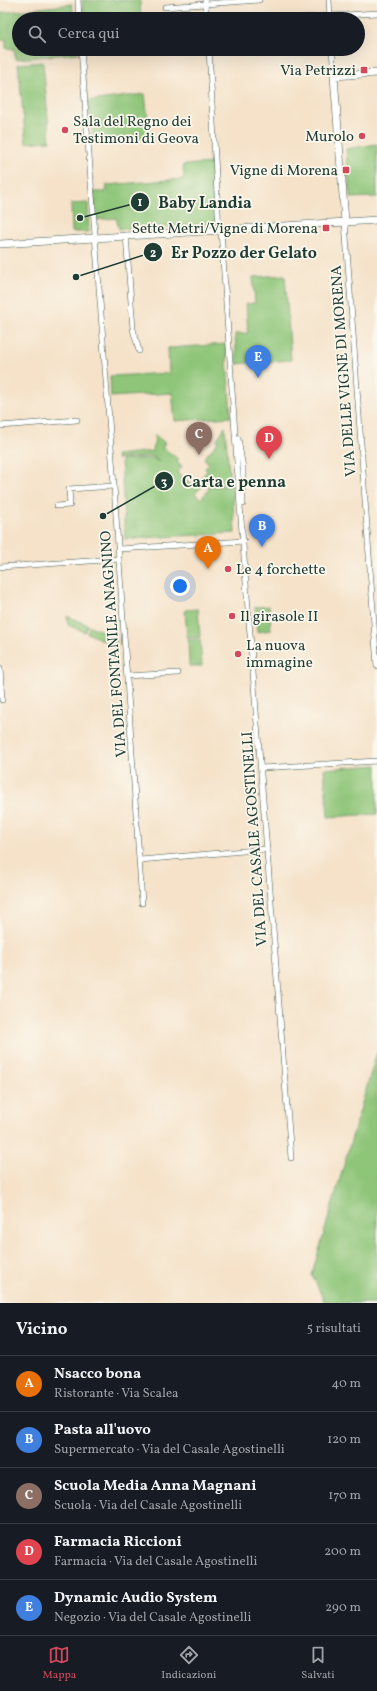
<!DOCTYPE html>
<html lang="it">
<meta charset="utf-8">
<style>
:root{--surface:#171b24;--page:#20242c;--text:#f1f3f6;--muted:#9ea1a6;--line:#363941;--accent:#d1495b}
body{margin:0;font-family:Vollkorn,serif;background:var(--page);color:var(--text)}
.you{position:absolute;left:180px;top:586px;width:14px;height:14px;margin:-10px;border:3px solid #fff;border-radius:50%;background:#1a73e8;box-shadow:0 0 0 6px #1a73e833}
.badge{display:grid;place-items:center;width:26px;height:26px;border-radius:50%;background:var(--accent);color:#fff;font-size:13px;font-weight:700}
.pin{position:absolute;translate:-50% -33px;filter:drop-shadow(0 1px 2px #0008)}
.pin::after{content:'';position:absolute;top:21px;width:14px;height:12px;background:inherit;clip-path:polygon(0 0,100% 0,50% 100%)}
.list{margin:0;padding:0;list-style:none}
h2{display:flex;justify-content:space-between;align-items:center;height:52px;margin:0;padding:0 16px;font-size:17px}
h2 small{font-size:13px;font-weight:400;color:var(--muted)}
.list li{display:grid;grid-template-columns:26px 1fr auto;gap:12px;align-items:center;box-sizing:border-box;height:56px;padding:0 16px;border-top:1px solid var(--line)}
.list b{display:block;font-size:15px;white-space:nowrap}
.list p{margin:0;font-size:13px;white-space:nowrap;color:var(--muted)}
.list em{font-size:13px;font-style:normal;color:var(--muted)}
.icon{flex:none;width:22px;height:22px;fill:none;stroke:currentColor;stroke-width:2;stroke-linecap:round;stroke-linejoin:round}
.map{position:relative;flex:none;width:377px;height:1303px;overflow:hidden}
.search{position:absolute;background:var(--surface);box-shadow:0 4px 16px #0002;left:12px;right:12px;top:12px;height:44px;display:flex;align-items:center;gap:10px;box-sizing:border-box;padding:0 14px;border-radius:22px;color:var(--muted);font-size:15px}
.sheet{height:332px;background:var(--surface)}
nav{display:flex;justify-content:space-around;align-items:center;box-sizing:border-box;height:56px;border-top:1px solid var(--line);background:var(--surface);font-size:11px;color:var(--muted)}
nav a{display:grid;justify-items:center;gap:2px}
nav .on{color:var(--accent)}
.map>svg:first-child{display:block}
.green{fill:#8ec578;stroke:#568156}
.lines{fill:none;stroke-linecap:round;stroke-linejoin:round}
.street-casing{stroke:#3f564a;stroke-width:6}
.secondary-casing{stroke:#3f564a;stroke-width:8}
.street{stroke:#fff;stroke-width:5}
.secondary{stroke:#fff;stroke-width:7}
.poi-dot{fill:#d1495b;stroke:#fbf7ec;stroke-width:1.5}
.labels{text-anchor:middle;stroke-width:3.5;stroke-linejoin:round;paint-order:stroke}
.poi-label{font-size:15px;fill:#1f3d34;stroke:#fbf7ec;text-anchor:end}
.street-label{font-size:15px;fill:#1f3d34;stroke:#fbf7ec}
.leader{fill:none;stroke:#1f3d34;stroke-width:1.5}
.callout-dot{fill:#1f3d34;stroke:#fbf7ec;stroke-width:1.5}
.mark-label{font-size:12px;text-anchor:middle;font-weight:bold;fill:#fff}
.callout-label{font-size:16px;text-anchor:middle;font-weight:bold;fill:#1f3d34;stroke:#fbf7ec;stroke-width:3.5;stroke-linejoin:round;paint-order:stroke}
</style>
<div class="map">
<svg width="377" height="1303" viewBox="0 0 377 1303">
<rect width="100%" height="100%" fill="#fbf7ec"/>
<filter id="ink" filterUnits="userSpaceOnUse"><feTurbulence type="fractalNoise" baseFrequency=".025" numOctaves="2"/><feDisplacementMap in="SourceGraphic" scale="8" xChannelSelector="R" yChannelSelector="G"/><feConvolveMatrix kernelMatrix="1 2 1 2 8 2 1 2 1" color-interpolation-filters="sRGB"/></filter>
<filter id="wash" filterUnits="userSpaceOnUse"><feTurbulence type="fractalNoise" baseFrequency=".012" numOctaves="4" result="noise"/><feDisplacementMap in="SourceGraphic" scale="16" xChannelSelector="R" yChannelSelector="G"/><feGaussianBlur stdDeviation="0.9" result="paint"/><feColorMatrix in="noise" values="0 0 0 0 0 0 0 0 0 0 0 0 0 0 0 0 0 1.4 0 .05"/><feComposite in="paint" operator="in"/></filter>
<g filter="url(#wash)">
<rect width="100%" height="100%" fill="#f5e2c9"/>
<g class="green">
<polygon points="82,0 140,0 141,19 84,19"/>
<polygon points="72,4 74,19 19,19 19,49 77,49 78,53 16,59 14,49 6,48 6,40 0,40 0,13"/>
<polygon points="43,62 50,141 26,143 18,64"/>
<polygon points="145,94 150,137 94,142 88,101"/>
<polygon points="377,144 377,197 350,198 346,149"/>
<polygon points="213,163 216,224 119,229 116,218 96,220 94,192 106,192 107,185 184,179 183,165"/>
<polygon points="88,203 89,232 72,232 71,204"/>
<polygon points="285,275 291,360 237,364 235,334 248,333 246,304 255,303 253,277"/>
<polygon points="226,344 231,417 175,421 172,393 111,397 110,376 169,373 168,348"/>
<polygon points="225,427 230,483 208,486 204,484 195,494 201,499 209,489 209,487 232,485 235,533 125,539 121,460 153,458 159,462 153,456 117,459 116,455 153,451 155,435 165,443 162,447 178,459 177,463 182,466 177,473 194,486 207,471 205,468 209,464 204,458 218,442 217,439"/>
<polygon points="269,606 271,630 257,632 255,607"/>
<polygon points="198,609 200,637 187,638 185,610"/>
<polygon points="67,616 88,625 85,632 68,625"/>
<polygon points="90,626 116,637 116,646 87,633"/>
<polygon points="200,639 202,666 189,666 188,640"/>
<polygon points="377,765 377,814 328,817 324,769"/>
<polygon points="377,1052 377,1303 325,1303 312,1274"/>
</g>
</g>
<g filter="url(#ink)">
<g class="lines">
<g class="street-casing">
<g id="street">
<polyline points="78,0 79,19"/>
<polyline points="205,0 206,19"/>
<polyline points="329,0 330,18"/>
<polyline points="165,7 259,0"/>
<polyline points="284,19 377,13"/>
<polyline points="81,49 114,486 142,903"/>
<polyline points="209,49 219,230"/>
<polyline points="332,49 334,76"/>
<polyline points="345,222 377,666"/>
<polyline points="221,230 240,506 291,1158"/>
<polyline points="126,235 133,329 139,351"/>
<polyline points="0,426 77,420"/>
<polyline points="238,439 243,468 243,504"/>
<polyline points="57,506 70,505 69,489 114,486"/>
<polyline points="119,549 244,541"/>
<polyline points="0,567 119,559"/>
<polyline points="0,669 2,700"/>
<polyline points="127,676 178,673"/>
<polyline points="261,768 377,761"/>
<polyline points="140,860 267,849"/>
</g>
</g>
<g class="secondary-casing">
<g id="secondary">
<polyline points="345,222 334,76 377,73"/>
<polyline points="0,244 377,220"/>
</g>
</g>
<use href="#street" class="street"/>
<use href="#secondary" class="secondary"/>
</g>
</g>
<g class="poi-dot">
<rect x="360" y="66" width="8" height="8" rx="2"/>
<circle cx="65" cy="130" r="4"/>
<circle cx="362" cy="136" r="4"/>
<rect x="342" y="166" width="8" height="8" rx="2"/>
<rect x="322" y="224" width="8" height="8" rx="2"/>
<circle cx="228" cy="569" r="4"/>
<circle cx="232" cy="616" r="4"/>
<circle cx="238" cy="654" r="4"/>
</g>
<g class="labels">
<g class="poi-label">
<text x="356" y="75">Via Petrizzi</text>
<text x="73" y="126" text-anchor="start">Sala del Regno dei<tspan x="73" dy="17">Testimoni di Geova</tspan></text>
<text x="354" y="141">Murolo</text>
<text x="338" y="175">Vigne di Morena</text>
<text x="318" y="233">Sette Metri/Vigne di Morena</text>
<text x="236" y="574" text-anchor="start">Le 4 forchette</text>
<text x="240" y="621" text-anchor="start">Il girasole II</text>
<text x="246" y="650" text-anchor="start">La nuova<tspan x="246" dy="17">immagine</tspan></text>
</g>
<g class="street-label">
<text transform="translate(343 371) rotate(-94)" y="5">VIA DELLE VIGNE DI MORENA</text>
<text transform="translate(113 644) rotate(-94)" y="5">VIA DEL FONTANILE ANAGNINO</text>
<text transform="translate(254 839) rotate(-94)" y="5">VIA DEL CASALE AGOSTINELLI</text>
</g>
</g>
<path class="leader" d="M80 218L140 202M76 277L153 252M103 516L164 481"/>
<g class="callout-dot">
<circle cx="80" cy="218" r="4"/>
<circle cx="76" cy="277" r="4"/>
<circle cx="103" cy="516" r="4"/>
<circle cx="140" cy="202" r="10"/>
<circle cx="153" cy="252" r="10"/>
<circle cx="164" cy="481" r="10"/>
</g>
<g class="mark-label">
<text x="140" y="206">1</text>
<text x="153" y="257">2</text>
<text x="164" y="486">3</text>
</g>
<g class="callout-label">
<text x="205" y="208">Baby Landia</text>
<text x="244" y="258">Er Pozzo der Gelato</text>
<text x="234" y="487">Carta e penna</text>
</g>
</svg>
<div class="you"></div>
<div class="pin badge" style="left:208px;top:569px;background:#e8710a">A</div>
<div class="pin badge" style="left:262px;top:547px;background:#3f7fe0">B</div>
<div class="pin badge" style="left:199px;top:455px;background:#8d6e63">C</div>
<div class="pin badge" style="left:269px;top:459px;background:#e0444e">D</div>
<div class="pin badge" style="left:258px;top:378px;background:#3f7fe0">E</div>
<div class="search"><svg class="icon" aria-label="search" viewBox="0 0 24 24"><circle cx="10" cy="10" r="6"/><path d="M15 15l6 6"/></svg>Cerca qui</div>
</div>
<section class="sheet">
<h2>Vicino<small>5 risultati</small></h2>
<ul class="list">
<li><span class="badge" style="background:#e8710a">A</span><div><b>Nsacco bona</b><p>Ristorante · Via Scalea</p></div><em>40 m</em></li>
<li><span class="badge" style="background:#3f7fe0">B</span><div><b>Pasta all'uovo</b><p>Supermercato · Via del Casale Agostinelli</p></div><em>120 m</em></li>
<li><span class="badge" style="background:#8d6e63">C</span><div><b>Scuola Media Anna Magnani</b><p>Scuola · Via del Casale Agostinelli</p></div><em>170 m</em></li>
<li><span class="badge" style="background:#e0444e">D</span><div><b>Farmacia Riccioni</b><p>Farmacia · Via del Casale Agostinelli</p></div><em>200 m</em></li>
<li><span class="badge" style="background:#3f7fe0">E</span><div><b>Dynamic Audio System</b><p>Negozio · Via del Casale Agostinelli</p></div><em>290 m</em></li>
</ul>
</section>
<nav>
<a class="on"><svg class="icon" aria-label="map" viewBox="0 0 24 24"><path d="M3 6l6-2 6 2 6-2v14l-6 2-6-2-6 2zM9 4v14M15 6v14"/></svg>Mappa</a>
<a><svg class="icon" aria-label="directions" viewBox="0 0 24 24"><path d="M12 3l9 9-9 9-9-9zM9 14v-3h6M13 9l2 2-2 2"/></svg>Indicazioni</a>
<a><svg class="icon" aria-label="saved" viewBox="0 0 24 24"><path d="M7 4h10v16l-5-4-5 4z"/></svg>Salvati</a>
</nav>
